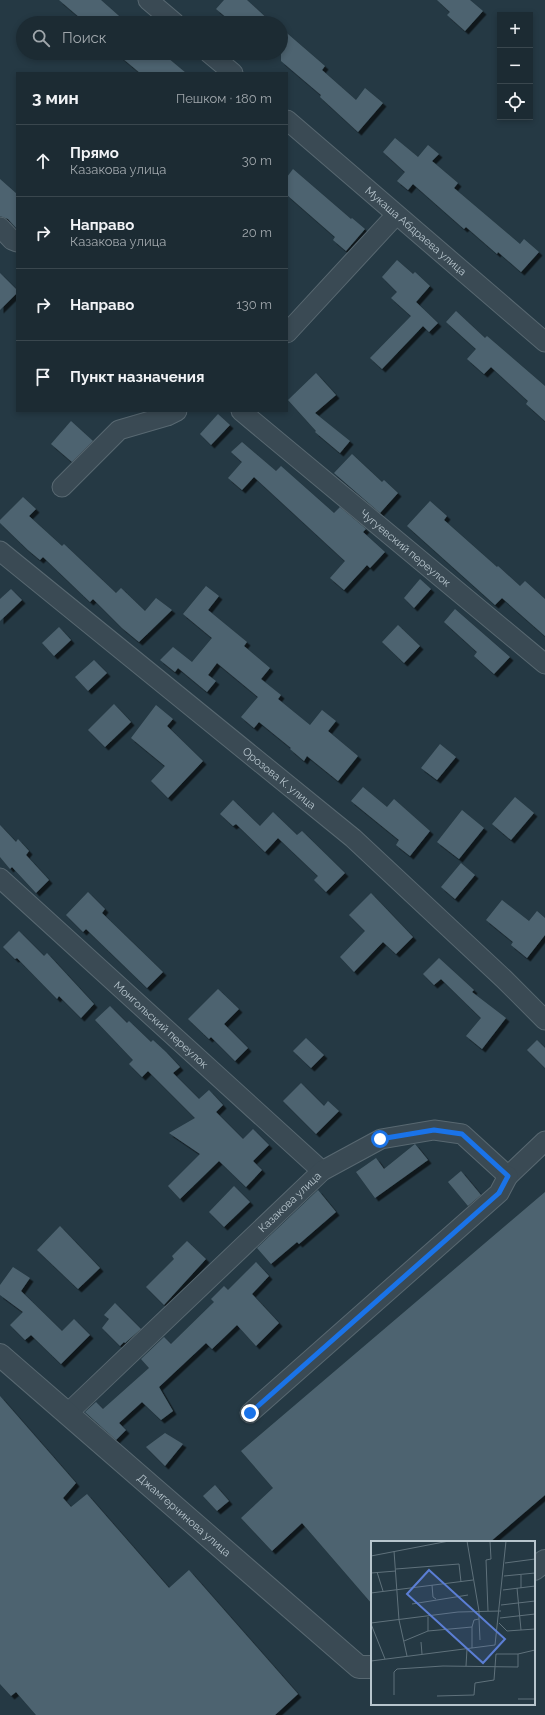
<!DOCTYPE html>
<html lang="ru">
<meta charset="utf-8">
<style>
:root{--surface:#1c2b33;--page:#29373f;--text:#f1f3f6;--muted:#a0a7ac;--line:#3a474e}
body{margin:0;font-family:Raleway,sans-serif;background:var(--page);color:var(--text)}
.controls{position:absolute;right:12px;top:12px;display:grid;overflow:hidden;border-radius:0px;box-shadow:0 2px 6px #0003}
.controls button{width:36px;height:36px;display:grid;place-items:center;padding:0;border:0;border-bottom:1px solid var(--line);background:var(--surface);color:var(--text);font:20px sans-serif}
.stop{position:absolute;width:12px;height:12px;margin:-9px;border:3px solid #1a73e8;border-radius:50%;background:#fff}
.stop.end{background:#1a73e8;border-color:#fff;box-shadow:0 1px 4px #0008}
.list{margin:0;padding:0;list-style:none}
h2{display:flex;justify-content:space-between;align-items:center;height:52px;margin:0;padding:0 16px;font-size:17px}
h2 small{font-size:13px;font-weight:400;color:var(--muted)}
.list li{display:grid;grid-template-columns:26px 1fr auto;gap:12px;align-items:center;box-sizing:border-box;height:72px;padding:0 16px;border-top:1px solid var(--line)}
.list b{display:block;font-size:15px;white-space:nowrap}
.list p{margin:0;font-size:13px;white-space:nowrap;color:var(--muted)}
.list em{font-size:13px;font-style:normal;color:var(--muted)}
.icon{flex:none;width:22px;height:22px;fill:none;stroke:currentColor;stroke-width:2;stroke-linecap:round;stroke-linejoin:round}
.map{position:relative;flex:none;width:545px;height:1715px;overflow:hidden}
.search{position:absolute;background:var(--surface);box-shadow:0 2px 6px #0003;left:16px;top:16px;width:272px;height:44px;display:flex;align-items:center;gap:10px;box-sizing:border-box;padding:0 14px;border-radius:22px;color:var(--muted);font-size:15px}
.panel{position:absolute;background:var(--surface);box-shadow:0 2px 6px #0003;left:16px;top:72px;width:272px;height:340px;border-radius:0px}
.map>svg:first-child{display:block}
.building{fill:#4e6470;filter:url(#shadow)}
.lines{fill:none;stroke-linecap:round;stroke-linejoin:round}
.minor-casing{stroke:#586871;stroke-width:21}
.tertiary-casing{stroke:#586871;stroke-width:24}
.minor{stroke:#3a4a54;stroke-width:19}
.tertiary{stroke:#3a4a54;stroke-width:22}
.route{stroke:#1a73e8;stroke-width:5}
.labels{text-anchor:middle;stroke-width:4;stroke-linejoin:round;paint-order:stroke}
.street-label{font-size:11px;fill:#b7c5cd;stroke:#1e2f39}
.inset-road{fill:none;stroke:#5f717b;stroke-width:1}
.view{fill:#5b7ed4;fill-opacity:0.15;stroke:#5b7ed4;stroke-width:2}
.inset-edge{fill:none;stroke:#b7c5cd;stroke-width:2}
</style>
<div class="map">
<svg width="545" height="1715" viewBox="0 0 545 1715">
<defs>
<filter id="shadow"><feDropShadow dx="3.5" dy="3.5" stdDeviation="0" flood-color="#0009"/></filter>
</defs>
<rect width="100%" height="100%" fill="#253944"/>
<g class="building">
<polygon points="59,0 101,0 127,23 86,23"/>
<polygon points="224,0 247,0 272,23 233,23 216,9"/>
<polygon points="437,0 470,0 483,11 465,31 447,15 450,12"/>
<polygon points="281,28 325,66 322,70 356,100 365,88 383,103 358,132 320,97 321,95 281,61"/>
<polygon points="116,53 162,53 186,73 140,73"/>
<polygon points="395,138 418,157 428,145 439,154 432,161 458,183 454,188 520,244 524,239 539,252 521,272 498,252 497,254 466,227 464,229 413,184 408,190 397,181 405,172 383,152"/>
<polygon points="293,169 351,219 352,218 365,229 346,251 333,240 335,237 287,195 287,177"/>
<polygon points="0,179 17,194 17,229 8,219 0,216"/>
<polygon points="397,260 413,274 415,272 430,286 416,302 438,323 429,332 423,326 382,369 370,358 411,316 391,298 397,292 382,277"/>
<polygon points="0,273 17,290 17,293 0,310"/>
<polygon points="456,311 485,338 487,336 545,386 545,421 526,404 528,401 491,367 484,374 467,359 476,349 446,322"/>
<polygon points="316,373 336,395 315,413 350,441 340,453 315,432 316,431 288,400"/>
<polygon points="218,414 230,425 211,445 200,434"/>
<polygon points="71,421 93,441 72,462 51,444"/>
<polygon points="242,442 276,471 281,466 334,513 340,507 366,529 363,532 385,552 370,568 367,565 344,590 330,578 345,561 254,477 242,490 228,478 242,462 231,452"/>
<polygon points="352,454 382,482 384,480 398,493 380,513 334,473"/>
<polygon points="23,497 36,509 29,516 62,546 64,544 116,593 121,588 145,611 156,598 172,610 139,642 122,628 93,599 90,602 43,557 40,560 28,550 0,523 0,520"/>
<polygon points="430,501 447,516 444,520 497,567 498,566 520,586 525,581 545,599 545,636 502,598 495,605 407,526"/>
<polygon points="420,579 431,589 414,608 404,598"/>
<polygon points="206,586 219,596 208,610 247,642 244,646 270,668 261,679 281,695 278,699 310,725 322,710 336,721 328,731 358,756 338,781 307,756 304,761 290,749 291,748 259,722 254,728 241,717 258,697 217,663 208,675 216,681 207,692 178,668 175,672 160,660 173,647 192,662 212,638 183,614"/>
<polygon points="11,589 22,600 0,621 0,599"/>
<polygon points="455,609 510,657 494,674 474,656 477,652 444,622"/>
<polygon points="398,625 420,646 404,663 382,642"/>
<polygon points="59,627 71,640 54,656 42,643"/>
<polygon points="94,660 107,673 88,691 75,677"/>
<polygon points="114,704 131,722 105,747 88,730"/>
<polygon points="156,705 173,719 167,726 203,761 168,798 151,781 165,766 131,738"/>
<polygon points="440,744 456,757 437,780 421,768"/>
<polygon points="363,787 387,807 394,799 430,831 410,856 396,845 399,840 351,801"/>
<polygon points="515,797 534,813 511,840 492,824"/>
<polygon points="233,800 260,826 273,812 297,835 302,831 345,873 326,892 314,880 318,876 278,838 265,852 236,824 233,826 220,814"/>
<polygon points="462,810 484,828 459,859 437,842"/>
<polygon points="0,825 16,842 18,839 29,851 26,855 49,880 36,893 12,867 10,869 0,857"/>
<polygon points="461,863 475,875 455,899 441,887"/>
<polygon points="88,892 105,909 102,913 163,972 147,988 86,929 83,932 66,915"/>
<polygon points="371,893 413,937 396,954 383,942 354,972 340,957 365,931 349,915"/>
<polygon points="502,900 529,921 537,911 545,918 545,935 527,958 511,945 513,942 486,920"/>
<polygon points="19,931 44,956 47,953 94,1004 81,1018 59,996 57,999 17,958 15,959 3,947"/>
<polygon points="439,958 474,990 472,992 506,1018 482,1049 466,1036 481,1018 441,979 434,985 423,974"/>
<polygon points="218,989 239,1009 224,1024 248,1048 235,1061 211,1037 209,1039 188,1019"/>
<polygon points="110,1006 127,1023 129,1021 151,1042 153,1040 166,1052 180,1067 173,1073 199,1099 209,1090 223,1105 216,1112 243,1139 253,1129 269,1145 253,1161 262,1170 246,1187 219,1161 180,1199 168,1186 200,1154 169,1133 195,1118 148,1071 142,1077 129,1064 133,1060 95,1020"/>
<polygon points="306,1038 324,1055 311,1068 293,1051"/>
<polygon points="537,1040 545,1048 545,1068 527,1050"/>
<polygon points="301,1083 324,1106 328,1101 339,1111 316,1134 283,1101"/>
<polygon points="415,1144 428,1160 375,1198 356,1172 376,1158 384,1169"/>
<polygon points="461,1171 481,1195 468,1206 448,1182"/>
<polygon points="234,1186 250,1202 224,1227 209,1212"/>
<polygon points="318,1190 336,1212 299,1244 297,1242 271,1264 257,1248"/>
<polygon points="545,1192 545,1495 490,1542 372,1542 372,1604 302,1523 272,1551 241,1518 273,1488 241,1451"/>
<polygon points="60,1226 100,1268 78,1289 37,1250"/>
<polygon points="187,1241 206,1259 164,1305 146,1287 174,1259 172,1256"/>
<polygon points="256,1262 269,1276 252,1294 279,1323 256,1346 237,1325 212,1349 206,1343 159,1387 173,1411 161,1420 142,1402 119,1423 126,1430 116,1440 85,1412 96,1402 103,1409 149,1368 141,1359 164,1337 171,1344 214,1302 211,1299 224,1286 228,1290"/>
<polygon points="13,1267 30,1278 21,1291 62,1331 74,1319 90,1335 61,1364 31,1335 25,1340 10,1325 23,1312 0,1295 0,1285"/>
<polygon points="115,1303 141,1329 125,1343 124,1342 120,1346 102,1328 109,1319 104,1315"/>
<polygon points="0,1396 76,1483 63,1498 71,1507 87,1494 169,1588 189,1570 298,1694 275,1715 36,1715 16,1692 11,1696 0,1684"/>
<polygon points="165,1433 183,1444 165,1466 146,1447"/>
<polygon points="215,1485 229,1501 217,1511 203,1496"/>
</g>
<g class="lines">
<g class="minor-casing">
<g id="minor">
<polyline points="148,0 175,23"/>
<polyline points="209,53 233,73"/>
<path id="s1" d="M287,120L545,342"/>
<polyline points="0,227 12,240 17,242"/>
<polyline points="287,333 396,215"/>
<path id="s2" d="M241,411L545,664"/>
<polyline points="62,487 119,430 167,416 177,411"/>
<path id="s3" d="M0,551L353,838L504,979L545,1020"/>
<path id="s4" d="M0,878L322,1171"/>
<path id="s5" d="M68,1413L322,1171L381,1139L434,1130L462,1134L508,1176L545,1141"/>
<polyline points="250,1413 499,1193 508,1176"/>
</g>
</g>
<g class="tertiary-casing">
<g id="tertiary">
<path id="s6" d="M0,1355L359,1667H372"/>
<polyline points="534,1569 545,1561"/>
</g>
</g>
<use href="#minor" class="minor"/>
<use href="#tertiary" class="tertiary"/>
</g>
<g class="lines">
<polyline class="route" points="250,1413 499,1193 508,1176 462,1134 434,1130 380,1139"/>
</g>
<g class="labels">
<g class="street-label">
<text dy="4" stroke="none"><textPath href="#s1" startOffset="170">Мукаша Абдраева улица</textPath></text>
<text dy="4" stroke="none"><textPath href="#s2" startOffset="214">Чугуевский переулок</textPath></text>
<text dy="4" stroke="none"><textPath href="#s3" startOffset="360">Орозова К. улица</textPath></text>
<text dy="4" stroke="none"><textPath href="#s4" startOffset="218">Монгольский переулок</textPath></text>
<text dy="4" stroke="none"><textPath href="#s5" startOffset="306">Казакова улица</textPath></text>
<text dy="4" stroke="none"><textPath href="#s6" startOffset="244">Джамгерчинова улица</textPath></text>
</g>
</g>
<g transform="translate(371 1541)">
<rect width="164" height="164" fill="#253944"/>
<path class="inset-road" d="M96,0L108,70V78L103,79L101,86V107M23,10L28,79L36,115M0,15L78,0M134,22L164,18M25,28L88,23L90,41M6,31L12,50M0,32L25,30M150,34V47M133,35L164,32M61,44L62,56L65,58M146,47L150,89M132,49L164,45M0,52L102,39M41,63L97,54M130,64L164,60M117,70L115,19L120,18L119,0M129,77L164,73M108,78L109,99M0,82L87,71L130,70M128,82L136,90L164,88M0,83L14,118M57,90V76M33,100L57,90L101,86M50,101L51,113M0,120L124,104L135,0M95,125L96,108M23,154V131L26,128L72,125L147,126V113M66,155L103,154L104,142L123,139L125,113H147L164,109M147,158H164"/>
<path class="view" d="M58,29L134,98L112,122L36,53Z"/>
<rect width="164" height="164" class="inset-edge"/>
</g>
</svg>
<div class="controls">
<button>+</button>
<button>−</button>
<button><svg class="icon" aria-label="locate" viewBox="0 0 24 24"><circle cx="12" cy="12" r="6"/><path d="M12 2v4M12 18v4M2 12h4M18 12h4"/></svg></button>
</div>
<div class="stop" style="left:380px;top:1139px"></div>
<div class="stop end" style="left:250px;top:1413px"></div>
<div class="search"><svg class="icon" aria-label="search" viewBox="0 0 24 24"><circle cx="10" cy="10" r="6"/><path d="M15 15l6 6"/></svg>Поиск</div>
<section class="panel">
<h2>3 мин<small>Пешком · 180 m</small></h2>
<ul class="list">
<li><svg class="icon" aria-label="ahead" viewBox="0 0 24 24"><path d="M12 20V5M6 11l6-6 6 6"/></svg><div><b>Прямо</b><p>Казакова улица</p></div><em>30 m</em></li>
<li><svg class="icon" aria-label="right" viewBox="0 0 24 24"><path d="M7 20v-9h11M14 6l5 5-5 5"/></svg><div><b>Направо</b><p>Казакова улица</p></div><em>20 m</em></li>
<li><svg class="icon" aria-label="right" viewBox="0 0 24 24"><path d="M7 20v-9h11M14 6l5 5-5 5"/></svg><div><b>Направо</b></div><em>130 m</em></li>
<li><svg class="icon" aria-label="arrive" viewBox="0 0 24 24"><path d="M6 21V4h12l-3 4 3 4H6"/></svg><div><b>Пункт назначения</b></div></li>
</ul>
</section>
</div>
